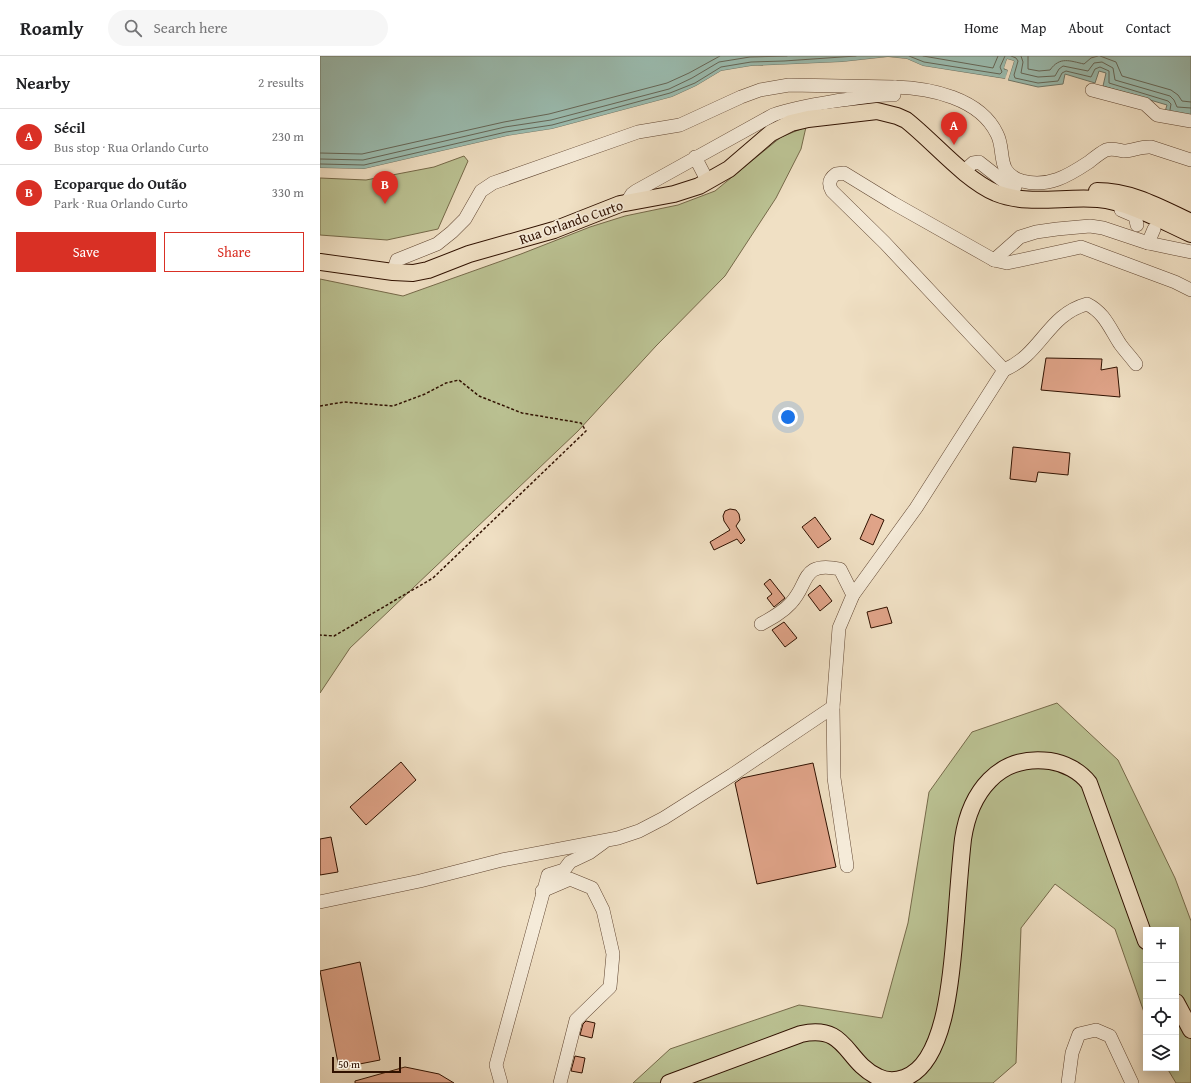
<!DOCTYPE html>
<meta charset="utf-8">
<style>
:root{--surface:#fff;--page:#f6f6f6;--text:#202124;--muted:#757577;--line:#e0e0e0;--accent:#d93025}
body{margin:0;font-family:"Gentium Book Plus",serif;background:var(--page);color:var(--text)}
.controls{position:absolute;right:12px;bottom:12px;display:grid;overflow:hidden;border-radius:0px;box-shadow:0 2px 10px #0003}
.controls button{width:36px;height:36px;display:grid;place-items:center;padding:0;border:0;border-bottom:1px solid var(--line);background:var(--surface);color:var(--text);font:20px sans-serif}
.scale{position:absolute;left:12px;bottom:10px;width:69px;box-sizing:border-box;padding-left:4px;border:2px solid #301100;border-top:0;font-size:11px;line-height:14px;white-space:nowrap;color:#301100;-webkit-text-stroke:3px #f5ebd9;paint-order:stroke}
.you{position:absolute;left:468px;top:361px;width:14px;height:14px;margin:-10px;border:3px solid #fff;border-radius:50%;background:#1a73e8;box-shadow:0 0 0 6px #1a73e833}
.badge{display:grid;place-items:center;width:26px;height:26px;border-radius:50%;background:var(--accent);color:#fff;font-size:13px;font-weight:700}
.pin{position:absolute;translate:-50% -33px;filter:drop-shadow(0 1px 2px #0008)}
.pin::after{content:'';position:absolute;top:21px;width:14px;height:12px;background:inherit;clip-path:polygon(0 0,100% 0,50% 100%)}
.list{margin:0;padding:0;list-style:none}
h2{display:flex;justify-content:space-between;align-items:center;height:52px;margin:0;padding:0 16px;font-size:17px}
h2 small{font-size:13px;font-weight:400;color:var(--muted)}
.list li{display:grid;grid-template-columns:26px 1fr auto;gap:12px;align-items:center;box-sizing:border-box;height:56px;padding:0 16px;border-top:1px solid var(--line)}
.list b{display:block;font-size:15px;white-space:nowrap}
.list p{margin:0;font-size:13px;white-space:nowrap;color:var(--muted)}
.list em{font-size:13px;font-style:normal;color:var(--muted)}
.actions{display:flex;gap:8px;padding:12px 16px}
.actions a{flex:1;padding:9px 0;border:1px solid var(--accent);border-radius:0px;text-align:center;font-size:14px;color:var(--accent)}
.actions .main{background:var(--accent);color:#fff}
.icon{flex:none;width:22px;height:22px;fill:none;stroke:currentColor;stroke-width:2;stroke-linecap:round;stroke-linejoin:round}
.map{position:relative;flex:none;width:871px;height:1027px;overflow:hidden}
header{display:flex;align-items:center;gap:24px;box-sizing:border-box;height:56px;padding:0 20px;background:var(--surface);border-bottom:1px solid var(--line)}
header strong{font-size:19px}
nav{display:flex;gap:22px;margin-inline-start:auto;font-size:14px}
.search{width:280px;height:36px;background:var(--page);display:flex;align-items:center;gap:10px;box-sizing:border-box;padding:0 14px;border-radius:22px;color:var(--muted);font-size:15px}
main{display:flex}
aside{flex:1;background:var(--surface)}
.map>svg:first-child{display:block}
.green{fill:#bbc293;stroke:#766a4a}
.water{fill:#9bbdb1;stroke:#70786a}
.pier{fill:#f0e0c4}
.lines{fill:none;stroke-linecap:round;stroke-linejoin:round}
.shore{stroke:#666758;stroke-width:1}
.building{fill:#dfa388;stroke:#301100}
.minor-casing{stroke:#604531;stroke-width:14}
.major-casing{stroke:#301100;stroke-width:18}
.path{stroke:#301100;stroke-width:1.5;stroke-dasharray:3 2;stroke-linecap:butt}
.minor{stroke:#f5ebd9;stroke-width:13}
.major{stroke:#f0e0c4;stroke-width:16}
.labels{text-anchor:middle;stroke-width:3.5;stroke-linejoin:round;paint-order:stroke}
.street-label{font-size:14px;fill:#301100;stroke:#f5ebd9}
</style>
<header>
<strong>Roamly</strong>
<div class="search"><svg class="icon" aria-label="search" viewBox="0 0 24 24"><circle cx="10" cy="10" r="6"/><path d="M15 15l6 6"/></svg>Search here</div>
<nav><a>Home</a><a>Map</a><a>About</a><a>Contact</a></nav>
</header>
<main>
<aside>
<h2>Nearby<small>2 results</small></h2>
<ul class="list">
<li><span class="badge">A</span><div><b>Sécil</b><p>Bus stop · Rua Orlando Curto</p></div><em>230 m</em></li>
<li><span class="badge">B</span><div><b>Ecoparque do Outão</b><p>Park · Rua Orlando Curto</p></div><em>330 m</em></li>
</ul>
<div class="actions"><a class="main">Save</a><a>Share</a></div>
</aside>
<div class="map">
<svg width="871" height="1027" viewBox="0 0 871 1027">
<rect width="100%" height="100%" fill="#f0e0c4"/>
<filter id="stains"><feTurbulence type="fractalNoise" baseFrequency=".005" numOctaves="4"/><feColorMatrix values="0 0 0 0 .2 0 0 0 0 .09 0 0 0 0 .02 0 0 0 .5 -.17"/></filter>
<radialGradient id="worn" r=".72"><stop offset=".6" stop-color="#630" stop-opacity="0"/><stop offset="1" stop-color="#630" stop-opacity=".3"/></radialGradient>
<g class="green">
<polygon points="486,71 481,93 456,142 405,220 336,290 258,375 30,592 0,637 0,223 83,240 201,198 270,171 305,160 358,149 395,135 461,81"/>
<polygon points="144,100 148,105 118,173 67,184 0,179 0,122 46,124 114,111"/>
<polygon points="737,647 798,704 855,822 871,865 871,1027 856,1027 847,1012 856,1012 856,874 826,874 826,962 795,873 735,828 701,872 696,1007 673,1027 313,1027 350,993 479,949 562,962 588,867 609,736 652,676"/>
</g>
<polygon class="water" points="0,0 871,0 871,61 844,59 847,49 783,30 786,17 779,15 775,27 745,18 743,28 718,31 688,24 694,5 687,3 684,13 688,14 686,23 603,10 587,3 568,1 522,6 431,10 401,15 376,30 352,41 232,73 187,80 44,113 0,112"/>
<polygon class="pier" points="568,1 587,3 603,10 685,23 688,14 684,12 687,3 694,5 688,24 684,25 603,12 586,5 568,3 522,8 432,12 402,17 377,32 352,43 233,75 188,82 44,115 0,114 0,112 44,113 187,80 232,73 352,41 376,30 401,15 431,10 522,6"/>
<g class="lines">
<g class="shore">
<polyline points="589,0 604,6 680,18 682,16 680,11 685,0"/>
<polyline points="603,0 673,12 678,0"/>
<polyline points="691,0 696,2 698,5 694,19 695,22 718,27 738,25 742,17 746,15 771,21 775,13 780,11 789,15 789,27 848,45 851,48 850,54"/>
<polyline points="701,0 703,6 701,17 718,21 735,20 739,13 743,10 768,15 774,7 782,6 793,12 795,24 850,40 854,44 857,51 871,52"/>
<path d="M708,0V13L719,15L730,14C740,0 750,5 764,8L771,2L778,0"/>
<polyline points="780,0 796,6 802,20 851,34 858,39 862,45 871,46"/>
<polyline points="0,97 42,98 184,66 229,58 347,27 369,17 400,0"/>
<polyline points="0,103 43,104 185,71 231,64 349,33 372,22 399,6 430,1 467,0"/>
<polyline points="0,108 44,109 186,76 232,69 350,37 375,27 401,11 431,6 464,5 536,0"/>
</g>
</g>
<g class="building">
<polygon points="726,302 782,303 781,314 797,311 800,341 721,334"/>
<polygon points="693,391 750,397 748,419 718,416 716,426 690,423"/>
<polygon points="410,453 416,454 419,458 420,464 416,470 425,484 421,488 417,483 394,494 390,486 410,474 404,465 403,460 405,455"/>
<polygon points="551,458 564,464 553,489 540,483"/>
<polygon points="495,461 511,483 498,492 482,471"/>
<polygon points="450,523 465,542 454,551 447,542 452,538 444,528"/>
<polygon points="500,529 512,545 500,555 488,539"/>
<polygon points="567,551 572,567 551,572 547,556"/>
<polygon points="464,566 477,582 465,591 452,574"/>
<polygon points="81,706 96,724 46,769 30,751"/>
<polygon points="493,707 516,811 437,828 415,727 422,722"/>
<polygon points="11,781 18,816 0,819 0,783"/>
<polygon points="40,906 60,1004 19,1012 0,915"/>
<polygon points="266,965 275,967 272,982 260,979 263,968"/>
<polygon points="255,1000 265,1002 262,1017 251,1015"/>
<polygon points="85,1011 119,1018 134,1027 35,1027 35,1025"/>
</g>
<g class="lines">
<g class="minor-casing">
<g id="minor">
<path d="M575,31C610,32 660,42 677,78C686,95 675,117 702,125C728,132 748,120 769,106C774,102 780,97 786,94C792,92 798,94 804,95C813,95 821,90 831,91L871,104"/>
<polyline points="772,34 825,48 837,59 871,65"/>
<polyline points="375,101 388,126"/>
<polyline points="644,115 653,107 659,106 687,128 695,131"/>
<polyline points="801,154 815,160 817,169"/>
<polyline points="828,187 871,196"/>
<polyline points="674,204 687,207 761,191 855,226 871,234"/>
<path d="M73,216L77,204L117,188L132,176L145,163L161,135L173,127L318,76L360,69L421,41L440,34L469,29L575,31L574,39C556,38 539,42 522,44C498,48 476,51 453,59L316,135L312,138L307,146"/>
<path d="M684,314C722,298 727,259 767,248C785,257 790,273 800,288C805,295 811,301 816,308"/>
<path d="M441,568C452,562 463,556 471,547C490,527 480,505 520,513L533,539"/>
<path d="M527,810L514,722L513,651L519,572L533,539L596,452L684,314L565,187L512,135C508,128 509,123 516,118L524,117L573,147L674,204L700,181L716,176L737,173L770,170L783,172L828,187L834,173"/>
<polyline points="222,835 250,823 272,832 283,854 293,898 290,931 256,964 240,1027"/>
<polyline points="0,846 100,825 182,804 298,782 319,775 344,762 412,719 513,651"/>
<polyline points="181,1027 176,1009 228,819 244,814 250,806 269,797 284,786"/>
<polyline points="748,1027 752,997 759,978 776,974 790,980 812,1027"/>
</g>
</g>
<g class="major-casing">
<g id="major">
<path d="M777,135C812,135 841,152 871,166"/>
<path d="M0,206L73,216L93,217L108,214L149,198L234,174L300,148L354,138L379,130L409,113L451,77L471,67L488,63L557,55L577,60L586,64C614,86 644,123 676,137C708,150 744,140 778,143C810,146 842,165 871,178"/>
<polyline points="856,946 871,974"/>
<path d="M349,1027L481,978C528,968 524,1005 558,1021C566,1025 576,1025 584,1022C629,1007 632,905 636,865C638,838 640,810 643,783C650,737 678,698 730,705C744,707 760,715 769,727L826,885"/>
</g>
</g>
<polyline class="path" points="0,350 24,346 73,350 105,338 126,327 139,324 159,340 202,357 261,367 266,375 113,522 14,580 0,579"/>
<use href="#minor" class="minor"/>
<use href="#major" class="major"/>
</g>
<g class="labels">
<g class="street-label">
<text transform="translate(251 166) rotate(-19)" y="5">Rua Orlando Curto</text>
</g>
</g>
<rect width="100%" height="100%" filter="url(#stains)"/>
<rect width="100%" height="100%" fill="url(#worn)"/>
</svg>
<div class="controls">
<button>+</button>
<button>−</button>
<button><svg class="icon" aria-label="locate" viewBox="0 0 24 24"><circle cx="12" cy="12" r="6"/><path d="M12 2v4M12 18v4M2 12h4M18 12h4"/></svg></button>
<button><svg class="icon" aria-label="layers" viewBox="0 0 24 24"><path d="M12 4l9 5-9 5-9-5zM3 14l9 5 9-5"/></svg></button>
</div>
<div class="scale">50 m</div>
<div class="you"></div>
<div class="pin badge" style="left:634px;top:89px">A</div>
<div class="pin badge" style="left:65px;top:148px">B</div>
</div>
</main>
